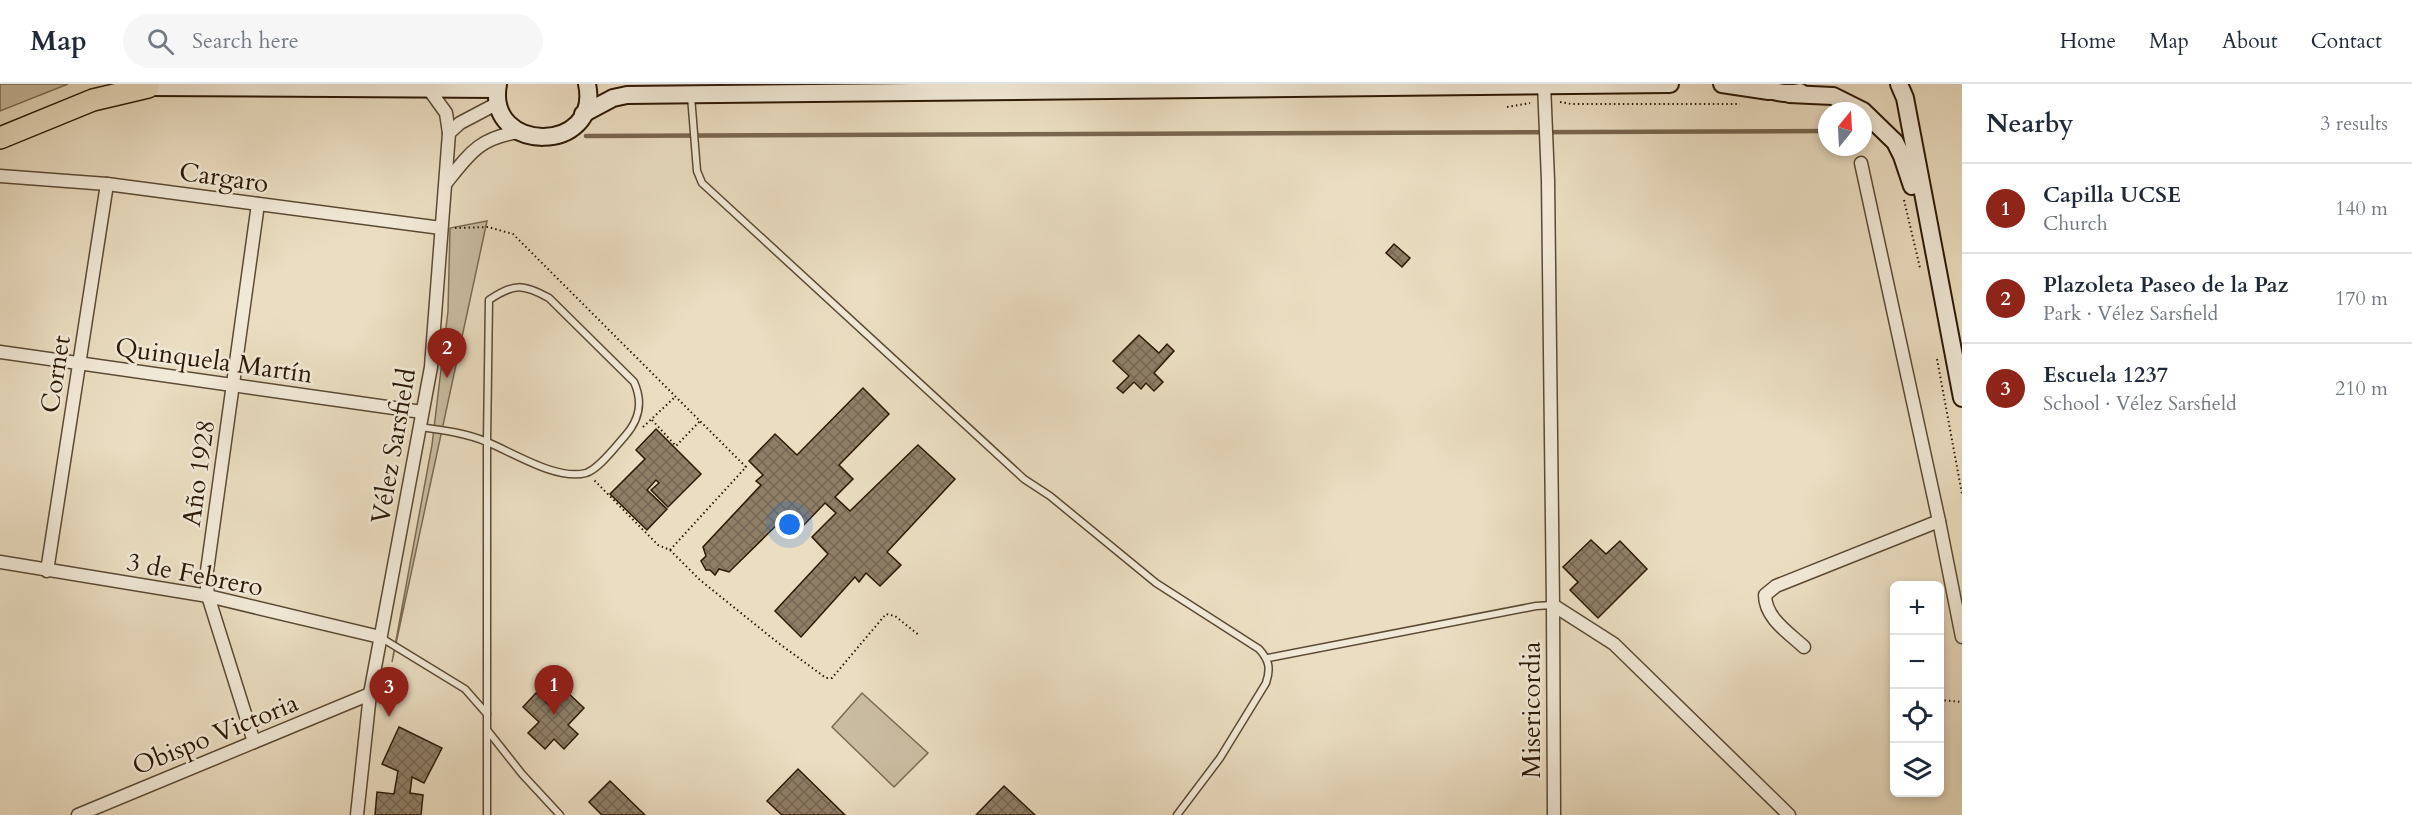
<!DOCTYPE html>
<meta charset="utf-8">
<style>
:root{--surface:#fff;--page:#f6f6f7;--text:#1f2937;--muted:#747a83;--line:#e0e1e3;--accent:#8f2418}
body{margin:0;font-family:Cardo,serif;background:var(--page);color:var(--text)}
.controls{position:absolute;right:18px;bottom:18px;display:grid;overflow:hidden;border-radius:9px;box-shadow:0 3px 9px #0003}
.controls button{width:54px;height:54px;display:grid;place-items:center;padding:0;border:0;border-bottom:2px solid var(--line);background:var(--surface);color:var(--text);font:30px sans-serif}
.compass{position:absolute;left:1818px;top:18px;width:54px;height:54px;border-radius:50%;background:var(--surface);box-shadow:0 3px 9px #0003;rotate:18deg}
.you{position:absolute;left:790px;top:441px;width:21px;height:21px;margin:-15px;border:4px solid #fff;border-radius:50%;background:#1a73e8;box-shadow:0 0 0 9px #1a73e833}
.badge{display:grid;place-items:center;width:39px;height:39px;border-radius:50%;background:var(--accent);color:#fff;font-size:20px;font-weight:700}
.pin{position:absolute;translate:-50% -50px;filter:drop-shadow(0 2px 3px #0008)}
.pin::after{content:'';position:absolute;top:32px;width:21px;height:18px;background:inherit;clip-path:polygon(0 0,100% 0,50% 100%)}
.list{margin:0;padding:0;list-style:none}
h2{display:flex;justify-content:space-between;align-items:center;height:78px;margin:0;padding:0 24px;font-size:26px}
h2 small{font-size:20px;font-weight:400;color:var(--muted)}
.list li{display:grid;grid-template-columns:39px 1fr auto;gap:18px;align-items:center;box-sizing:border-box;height:90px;padding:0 24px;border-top:2px solid var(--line)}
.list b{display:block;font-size:22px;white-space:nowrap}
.list p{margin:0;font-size:20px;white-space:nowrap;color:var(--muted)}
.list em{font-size:20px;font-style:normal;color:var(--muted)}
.icon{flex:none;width:33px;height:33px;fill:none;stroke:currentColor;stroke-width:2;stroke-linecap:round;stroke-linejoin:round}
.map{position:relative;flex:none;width:1962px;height:731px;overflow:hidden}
header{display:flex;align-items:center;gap:36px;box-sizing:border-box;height:84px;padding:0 30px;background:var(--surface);border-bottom:2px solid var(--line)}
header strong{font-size:28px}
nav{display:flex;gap:33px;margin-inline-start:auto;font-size:21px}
.search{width:420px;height:54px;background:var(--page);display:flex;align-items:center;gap:15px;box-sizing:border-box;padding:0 21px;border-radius:33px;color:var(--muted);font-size:22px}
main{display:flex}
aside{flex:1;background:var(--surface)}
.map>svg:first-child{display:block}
.park{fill:#cabca1;stroke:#7c6a53;stroke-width:1.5}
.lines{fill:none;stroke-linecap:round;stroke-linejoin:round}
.stream{stroke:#78664f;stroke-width:4.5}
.building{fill:url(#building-cross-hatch);stroke:#2d1905;stroke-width:1.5}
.lane-casing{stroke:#5c4a34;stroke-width:9}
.street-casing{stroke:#5c4a34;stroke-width:15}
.secondary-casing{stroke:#2d1905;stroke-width:20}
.highway-casing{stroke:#2d1905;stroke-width:24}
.path{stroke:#2d1905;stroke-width:2;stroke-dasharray:1.5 3;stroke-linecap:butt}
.lane{stroke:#f1e9d7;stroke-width:6}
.street{stroke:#f1e9d7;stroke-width:12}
.secondary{stroke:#f1e9d7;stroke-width:16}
.highway{stroke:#eaddc1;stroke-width:21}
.labels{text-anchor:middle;stroke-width:5;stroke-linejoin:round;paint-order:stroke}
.street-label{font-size:26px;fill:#2d1905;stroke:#f1e9d7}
</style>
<header>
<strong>Map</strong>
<div class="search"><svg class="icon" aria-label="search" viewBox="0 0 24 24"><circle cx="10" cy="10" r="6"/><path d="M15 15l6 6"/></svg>Search here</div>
<nav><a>Home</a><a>Map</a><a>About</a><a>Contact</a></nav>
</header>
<main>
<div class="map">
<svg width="1962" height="731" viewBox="0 0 1962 731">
<defs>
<pattern id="building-cross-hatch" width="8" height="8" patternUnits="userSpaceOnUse" patternTransform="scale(1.5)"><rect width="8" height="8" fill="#8f7f67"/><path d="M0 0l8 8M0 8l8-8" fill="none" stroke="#756753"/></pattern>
</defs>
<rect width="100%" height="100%" fill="#eaddc1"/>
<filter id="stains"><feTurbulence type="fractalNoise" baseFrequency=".00333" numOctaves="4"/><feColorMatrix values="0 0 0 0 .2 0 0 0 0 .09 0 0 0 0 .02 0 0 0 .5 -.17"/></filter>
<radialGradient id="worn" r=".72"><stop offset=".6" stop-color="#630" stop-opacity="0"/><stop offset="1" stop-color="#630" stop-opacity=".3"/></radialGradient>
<g class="park">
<polygon points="0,0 68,0 0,27"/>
<polygon points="487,137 392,578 432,361 448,227 450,144"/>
<polygon points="862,609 928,669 894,703 832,643"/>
</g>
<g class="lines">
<polyline class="stream" points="586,52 1827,47"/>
</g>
<g class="building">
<polygon points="1394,160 1410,174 1402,183 1386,169"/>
<polygon points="1139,251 1159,269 1167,260 1174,267 1154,289 1163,298 1154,307 1146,299 1141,305 1134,298 1123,309 1117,304 1129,292 1113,277"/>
<polygon points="863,304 889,330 839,381 853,395 835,413 850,427 918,361 955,395 887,468 901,481 880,502 866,489 859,498 855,493 801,553 775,527 828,470 812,453 836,429 825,419 802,443 788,430 729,488 719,485 715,491 710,486 706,486 701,477 706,472 703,463 761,401 756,397 763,391 749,377 775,350 797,371"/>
<polygon points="656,345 701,390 668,423 651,406 659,399 656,396 647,406 667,425 647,446 610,410 645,375 636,366"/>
<polygon points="1591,456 1606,470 1620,457 1647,485 1598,534 1570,506 1578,498 1563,483"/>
<polygon points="567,608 584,624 568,641 578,650 564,665 554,655 545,665 528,649 539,638 523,623 536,609 552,624"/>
<polygon points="399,643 442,664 424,699 412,693 410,709 423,711 421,731 375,731 377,708 394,710 398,687 382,680"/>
<polygon points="798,685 845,731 782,731 767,717"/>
<polygon points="610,697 645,731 602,731 589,718"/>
<polygon points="1004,702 1035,731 976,731"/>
</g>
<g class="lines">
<g class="lane-casing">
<g id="lane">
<path d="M691,12L697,87L702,99L1024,395L1050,412L1156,499L1259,565C1269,576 1271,584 1266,599L1220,674L1177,731"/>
<path d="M420,343C442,346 466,349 487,358C512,368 557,397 586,389C599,385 616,362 625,352C640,335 643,318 634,298L549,214C523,200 514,199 489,216L487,357V731"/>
<polyline points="380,553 465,605 487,630"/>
<polyline points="1268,574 1536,522 1553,521"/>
<polyline points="488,647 522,690 560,731"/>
</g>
</g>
<g class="street-casing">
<g id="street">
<polyline points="1544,0 1548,96 1553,521 1614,560 1789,731"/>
<polyline points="449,49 460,39 498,19"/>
<polyline points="1861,79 1939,437 1962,553"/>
<polyline points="0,92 107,100 441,144"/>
<path d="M446,99C470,69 479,54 519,48"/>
<polyline points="0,268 422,328"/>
<polyline points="0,478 208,512 380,553"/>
<polyline points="47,487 107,100"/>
<polyline points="1553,521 1554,731"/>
<path d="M1804,563C1789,549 1765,534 1765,511L1776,502L1939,437"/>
<polyline points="254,658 208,512 206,494 258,120"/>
<polyline points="78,731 370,610"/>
<polyline points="357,731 370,610 431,283 449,49 446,29 428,4"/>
</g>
</g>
<g class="secondary-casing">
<g id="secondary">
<polyline points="135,0 148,3 497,5"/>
<path d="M498,0C485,71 602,70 587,0"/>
<polyline points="1722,0 1769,7"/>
<path d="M1758,0C1772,8 1784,11 1800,8"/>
<polyline points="1899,0 1905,14 1962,314"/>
<polyline points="1789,10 1833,12 1863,27 1895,58 1902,72 1912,102"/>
<polyline points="583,30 613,14 627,11 1670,0"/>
</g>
</g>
<g class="highway-casing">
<polyline id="highway" points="0,54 93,16 148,3"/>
</g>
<g class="path">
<polyline points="1560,18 1571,20 1740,20"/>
<polyline points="1507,23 1530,19"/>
<polyline points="1904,116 1920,184"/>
<polyline points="455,144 488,143 513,150 746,383 670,466 658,461 593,395"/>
<polyline points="1937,275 1962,410"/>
<polyline points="652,336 676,362 700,337"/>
<polyline points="643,343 675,313"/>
<polyline points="670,466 700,496 777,558 826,594 832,594 886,530 895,532 920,552"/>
<polyline points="1940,616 1962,618"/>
</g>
<use href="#lane" class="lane"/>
<use href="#street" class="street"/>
<use href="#secondary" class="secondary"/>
<use href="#highway" class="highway"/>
</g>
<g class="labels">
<g class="street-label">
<text transform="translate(224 93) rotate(8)" y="9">Cargaro</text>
<text transform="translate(214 276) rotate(8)" y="9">Quinquela Martín</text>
<text transform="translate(55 290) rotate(-81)" y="9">Cornet</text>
<text transform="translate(393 362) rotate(-80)" y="9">Vélez Sarsfield</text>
<text transform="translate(198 389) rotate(-82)" y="9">Año 1928</text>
<text transform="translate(195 490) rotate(11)" y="9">3 de Febrero</text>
<text transform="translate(1531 626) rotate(-90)" y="9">Misericordia</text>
<text transform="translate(215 650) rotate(-22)" y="9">Obispo Victoria</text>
</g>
</g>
<rect width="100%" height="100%" filter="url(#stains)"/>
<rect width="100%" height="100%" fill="url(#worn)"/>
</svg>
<div class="controls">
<button>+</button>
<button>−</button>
<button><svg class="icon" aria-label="locate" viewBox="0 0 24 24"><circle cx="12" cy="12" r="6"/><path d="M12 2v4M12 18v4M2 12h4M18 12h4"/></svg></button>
<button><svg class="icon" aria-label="layers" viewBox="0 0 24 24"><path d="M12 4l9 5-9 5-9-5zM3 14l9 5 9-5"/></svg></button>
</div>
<svg class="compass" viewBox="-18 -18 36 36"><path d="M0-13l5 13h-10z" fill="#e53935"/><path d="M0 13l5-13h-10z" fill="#747a83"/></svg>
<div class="you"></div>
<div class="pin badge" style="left:554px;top:631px">1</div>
<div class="pin badge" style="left:447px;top:294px">2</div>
<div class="pin badge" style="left:389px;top:633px">3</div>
</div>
<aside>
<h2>Nearby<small>3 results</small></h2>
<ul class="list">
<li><span class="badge">1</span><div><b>Capilla UCSE</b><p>Church</p></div><em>140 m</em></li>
<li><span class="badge">2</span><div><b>Plazoleta Paseo de la Paz</b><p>Park · Vélez Sarsfield</p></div><em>170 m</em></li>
<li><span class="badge">3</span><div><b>Escuela 1237</b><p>School · Vélez Sarsfield</p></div><em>210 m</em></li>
</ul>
</aside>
</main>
